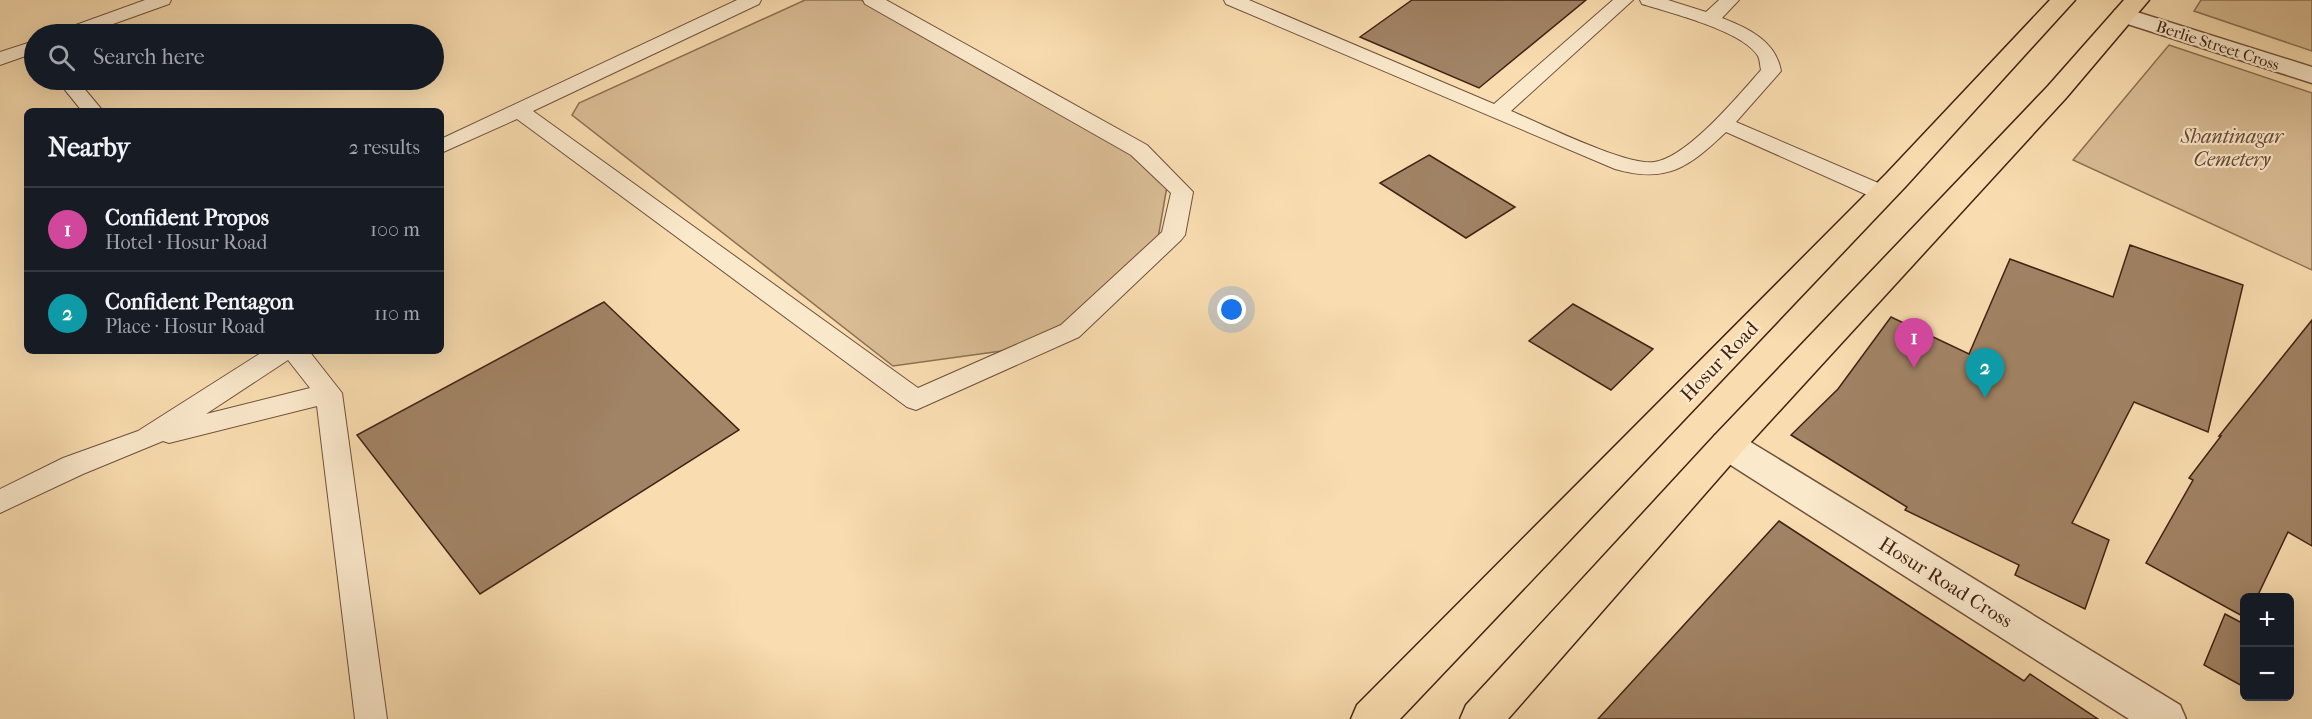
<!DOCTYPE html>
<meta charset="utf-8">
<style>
:root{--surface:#171b24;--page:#242831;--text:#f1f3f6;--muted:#9ea1a6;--line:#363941;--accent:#c59692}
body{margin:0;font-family:"IM FELL French Canon",serif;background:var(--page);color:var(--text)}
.controls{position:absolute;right:18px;bottom:18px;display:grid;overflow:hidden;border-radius:9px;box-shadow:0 6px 24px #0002}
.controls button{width:54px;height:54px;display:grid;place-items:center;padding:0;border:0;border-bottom:2px solid var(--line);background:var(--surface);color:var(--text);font:30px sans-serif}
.you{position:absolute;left:1232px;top:310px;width:21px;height:21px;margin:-15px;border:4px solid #fff;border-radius:50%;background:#1a73e8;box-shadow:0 0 0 9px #1a73e833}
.badge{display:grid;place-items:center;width:39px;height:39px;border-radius:50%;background:var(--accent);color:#fff;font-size:20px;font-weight:700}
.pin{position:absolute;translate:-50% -50px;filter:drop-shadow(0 2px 3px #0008)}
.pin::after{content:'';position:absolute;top:32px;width:21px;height:18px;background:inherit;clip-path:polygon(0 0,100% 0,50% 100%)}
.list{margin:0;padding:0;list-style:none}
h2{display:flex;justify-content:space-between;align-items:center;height:78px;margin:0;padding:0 24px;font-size:26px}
h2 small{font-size:20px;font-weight:400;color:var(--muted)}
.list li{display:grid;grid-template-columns:39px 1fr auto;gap:18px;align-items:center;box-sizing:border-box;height:84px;padding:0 24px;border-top:2px solid var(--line)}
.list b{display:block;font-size:22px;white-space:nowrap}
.list p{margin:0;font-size:20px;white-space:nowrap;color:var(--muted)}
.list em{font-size:20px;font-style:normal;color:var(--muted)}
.icon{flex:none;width:33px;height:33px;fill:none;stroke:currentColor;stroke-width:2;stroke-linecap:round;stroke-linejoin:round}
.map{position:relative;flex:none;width:2312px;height:719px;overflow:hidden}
.search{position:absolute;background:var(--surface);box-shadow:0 6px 24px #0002;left:24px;top:24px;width:420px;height:66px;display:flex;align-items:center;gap:15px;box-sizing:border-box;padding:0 21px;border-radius:33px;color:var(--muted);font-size:22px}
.panel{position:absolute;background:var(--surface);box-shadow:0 6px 24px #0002;left:24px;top:108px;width:420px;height:246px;border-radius:9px}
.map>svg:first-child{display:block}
.green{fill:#dabd95;stroke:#8e7054;stroke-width:1.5}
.building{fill:#a18365;stroke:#422214;stroke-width:1.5}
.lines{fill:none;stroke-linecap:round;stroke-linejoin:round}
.service-casing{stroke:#70513b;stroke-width:2}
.minor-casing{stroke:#70513b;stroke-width:3}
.tertiary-casing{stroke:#70513b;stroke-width:3}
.primary-casing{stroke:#422214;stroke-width:3}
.service{fill:#fbe9cc;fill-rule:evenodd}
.minor{fill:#fbe9cc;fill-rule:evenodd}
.tertiary{fill:#fbe9cc;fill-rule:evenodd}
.primary{fill:#f9ddb0;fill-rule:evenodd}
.labels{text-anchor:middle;stroke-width:4.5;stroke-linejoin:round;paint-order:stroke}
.far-street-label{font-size:16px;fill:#422214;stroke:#fbe9cc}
.park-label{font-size:20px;font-style:italic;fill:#684934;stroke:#fbe9cc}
.street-label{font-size:20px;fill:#422214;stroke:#fbe9cc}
</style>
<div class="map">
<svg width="2312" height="719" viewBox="0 0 2312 719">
<rect width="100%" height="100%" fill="#f9ddb0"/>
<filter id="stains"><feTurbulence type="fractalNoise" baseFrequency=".00333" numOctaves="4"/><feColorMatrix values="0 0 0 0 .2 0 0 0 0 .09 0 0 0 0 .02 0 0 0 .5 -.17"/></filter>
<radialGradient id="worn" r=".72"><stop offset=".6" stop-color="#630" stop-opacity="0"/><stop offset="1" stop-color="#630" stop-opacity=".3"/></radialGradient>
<g class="green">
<polygon points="805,0 861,0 1169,175 1157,244 1063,325 1016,349 893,366 572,115 579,103"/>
<polygon points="2201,0 2312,0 2312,51 2194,11"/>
<polygon points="2169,45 2312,93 2312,270 2073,160"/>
</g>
<g class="building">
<polygon points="1412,0 1586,0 1479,88 1360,37"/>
<polygon points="1429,155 1515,207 1466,238 1380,183"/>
<polygon points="2130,245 2243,285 2208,432 2134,402 2072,523 2109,540 2085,609 2015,575 2019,565 1905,510 1907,507 1791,435 1838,389 1891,317 1969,354 2010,259 2113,297"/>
<polygon points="604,302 739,430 480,594 357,435"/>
<polygon points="1573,304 1653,349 1611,390 1529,341"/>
<polygon points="2312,320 2312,546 2288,532 2257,597 2244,597 2244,617 2146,563 2193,480 2189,478 2221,436 2219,436"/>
<polygon points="1779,521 2024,681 2030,674 2098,719 1598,719"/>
<polygon points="2225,614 2244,624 2244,687 2204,665"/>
</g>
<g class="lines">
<g class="service-casing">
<g id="service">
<polygon points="145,0 171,0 169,4 85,34 59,34 62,30"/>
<polygon points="737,0 761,0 759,4 533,111 918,388 1061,325 1162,232 1171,193 1131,155 865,4 863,0 886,0 1147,145 1193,192 1185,235 1181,240 1079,337 916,410 907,407 517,119 441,153 441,139"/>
<path d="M1224,0H1249L1494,104L1613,0H1633L1511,111C1540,123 1626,166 1654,162C1687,158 1739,95 1761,70C1760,66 1760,60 1758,56C1743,31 1671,13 1642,4L1640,0H1668L1706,12L1719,0H1739L1722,18C1748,28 1776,41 1781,71L1736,122L1890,188L1893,193L1890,198L1882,200L1874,198L1726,132C1689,167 1667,184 1615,169L1226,4Z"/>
<polygon points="34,41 34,53 0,65 0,52"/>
<polygon points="57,80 77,80 103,111 82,111"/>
<path d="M264,351H309L342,393L387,719H355L317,406L169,443L163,441L83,474L0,513V489L63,458L138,431ZM288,360L310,388L206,414Z"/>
</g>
</g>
<g class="minor-casing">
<polygon id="minor" points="1727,432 1739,435 2180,705 2186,719 2129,719 1715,455 1709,445 1715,435"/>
</g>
<g class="tertiary-casing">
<polygon id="tertiary" points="2124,8 2312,67 2312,83 2115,20 2112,15 2115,10"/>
</g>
<g class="primary-casing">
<g id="primary">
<polygon points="2050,0 2075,0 1906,186 1400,719 1351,719 1357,705 1886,174"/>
<polygon points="2124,0 2149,0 2066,98 1739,455 1508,719 1460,719 1466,705 1715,435 2048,86"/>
</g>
</g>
<use href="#service" class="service"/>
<use href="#minor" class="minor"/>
<use href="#tertiary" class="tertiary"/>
<use href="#primary" class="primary"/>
</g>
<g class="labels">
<g class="far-street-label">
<text transform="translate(2218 45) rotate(18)" y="6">Berlie Street Cross</text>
</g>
<g class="park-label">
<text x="2232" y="143">Shantinagar<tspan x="2232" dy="23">Cemetery</tspan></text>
</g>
<g class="street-label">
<text transform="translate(1719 361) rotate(-46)" y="7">Hosur Road</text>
<text transform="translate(1946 582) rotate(32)" y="7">Hosur Road Cross</text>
</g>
</g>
<rect width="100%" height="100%" filter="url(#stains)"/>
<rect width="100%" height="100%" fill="url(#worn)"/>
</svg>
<div class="controls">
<button>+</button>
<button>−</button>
</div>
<div class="you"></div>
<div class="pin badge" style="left:1914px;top:368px;background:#d1479c">1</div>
<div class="pin badge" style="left:1985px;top:398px;background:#0f9aa8">2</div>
<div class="search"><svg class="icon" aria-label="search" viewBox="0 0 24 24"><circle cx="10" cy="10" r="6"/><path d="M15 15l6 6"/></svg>Search here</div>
<section class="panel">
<h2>Nearby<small>2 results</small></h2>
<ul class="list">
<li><span class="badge" style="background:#d1479c">1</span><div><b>Confident Propos</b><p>Hotel · Hosur Road</p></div><em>100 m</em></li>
<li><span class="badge" style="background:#0f9aa8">2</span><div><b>Confident Pentagon</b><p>Place · Hosur Road</p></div><em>110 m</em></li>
</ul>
</section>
</div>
